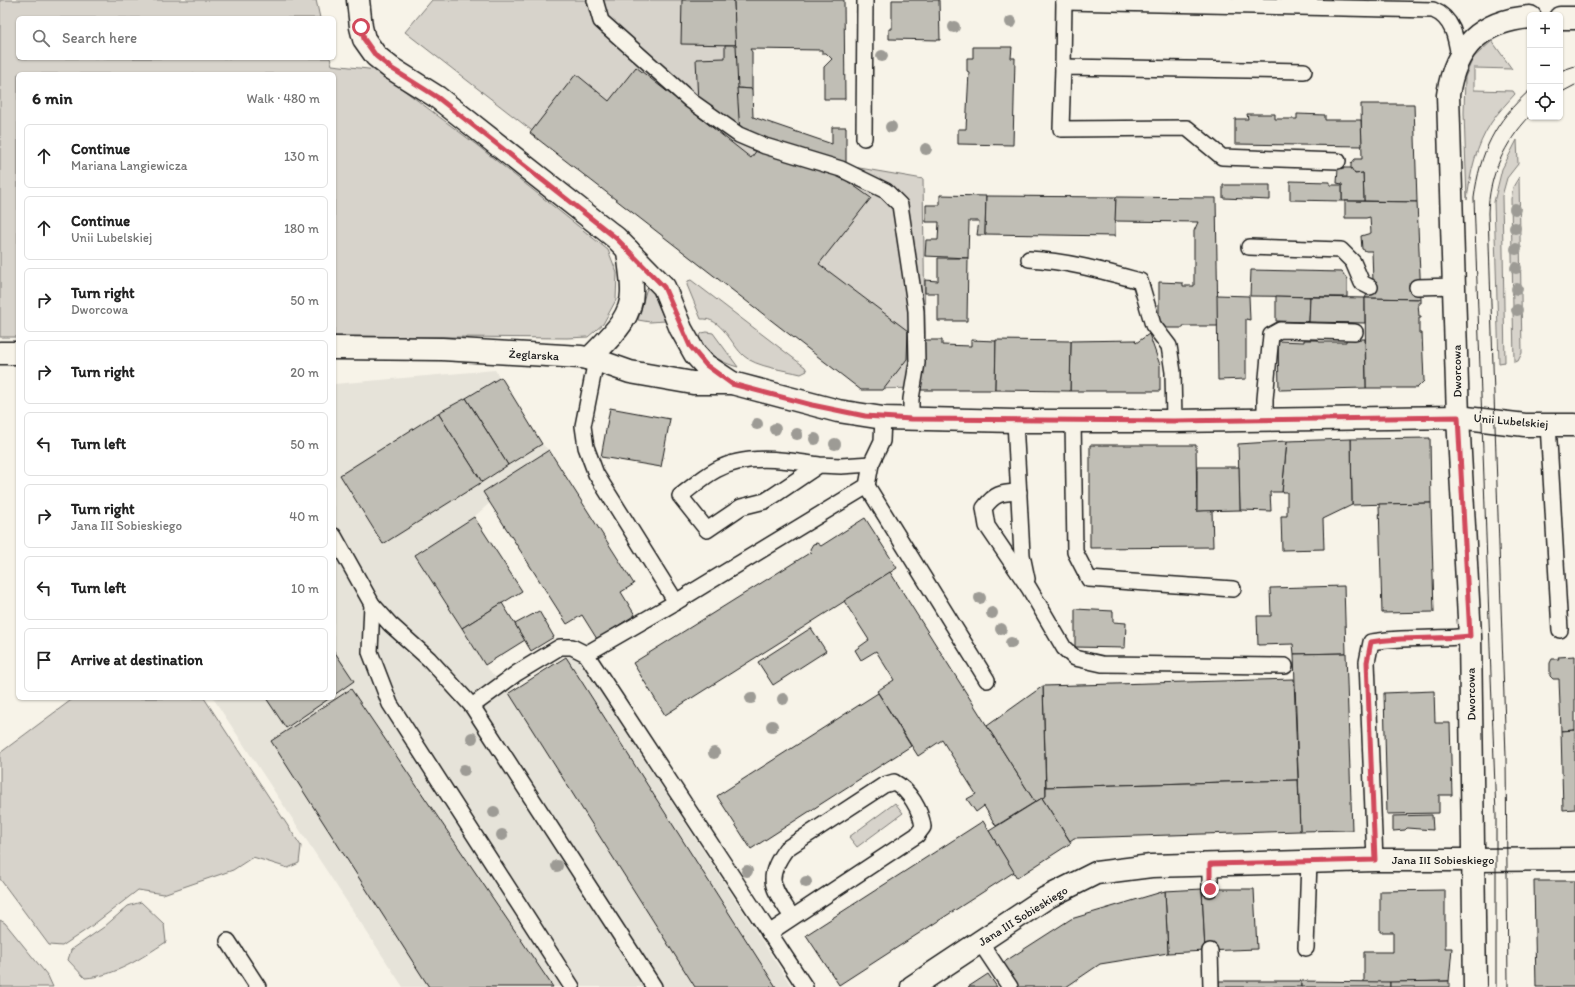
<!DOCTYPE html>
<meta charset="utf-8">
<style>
:root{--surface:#fff;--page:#f6f6f6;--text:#222;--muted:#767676;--line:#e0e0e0}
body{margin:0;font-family:Itim,sans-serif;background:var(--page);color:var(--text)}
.controls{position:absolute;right:12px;top:12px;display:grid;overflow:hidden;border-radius:6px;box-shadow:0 1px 3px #0004}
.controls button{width:36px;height:36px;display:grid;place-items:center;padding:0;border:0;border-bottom:1px solid var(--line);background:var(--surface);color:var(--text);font:20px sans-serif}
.stop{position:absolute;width:12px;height:12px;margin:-9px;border:3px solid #d1495b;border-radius:50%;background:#fff}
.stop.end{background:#d1495b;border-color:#fff;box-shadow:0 1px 4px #0008}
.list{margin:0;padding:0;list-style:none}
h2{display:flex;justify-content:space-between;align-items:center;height:52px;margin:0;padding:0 16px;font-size:17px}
h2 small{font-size:13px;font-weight:400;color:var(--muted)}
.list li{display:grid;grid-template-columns:26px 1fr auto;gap:12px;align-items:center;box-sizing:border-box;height:64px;margin:0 8px 8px;padding:0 8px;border:1px solid var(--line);border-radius:6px}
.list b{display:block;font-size:15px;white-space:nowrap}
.list p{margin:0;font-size:13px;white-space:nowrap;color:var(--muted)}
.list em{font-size:13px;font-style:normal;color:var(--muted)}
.icon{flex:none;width:22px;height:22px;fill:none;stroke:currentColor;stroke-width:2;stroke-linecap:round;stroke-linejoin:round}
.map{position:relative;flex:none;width:1575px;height:987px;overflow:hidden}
.search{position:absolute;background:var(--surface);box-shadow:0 1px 3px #0004;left:16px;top:16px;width:320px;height:44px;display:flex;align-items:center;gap:10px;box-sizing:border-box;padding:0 14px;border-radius:6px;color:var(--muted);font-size:15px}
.panel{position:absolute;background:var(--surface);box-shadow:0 1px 3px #0004;left:16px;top:72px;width:320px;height:628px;border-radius:6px}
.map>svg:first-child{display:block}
.built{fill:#e6e3d9}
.green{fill:#d7d3cb;stroke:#7a7874}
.building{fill:#c0beb5;stroke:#1c1c1c}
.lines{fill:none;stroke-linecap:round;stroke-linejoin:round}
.service-casing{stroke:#1c1c1c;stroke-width:18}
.minor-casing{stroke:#1c1c1c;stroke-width:25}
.tertiary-casing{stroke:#1c1c1c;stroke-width:25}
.service{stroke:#f7f3e8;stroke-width:15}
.minor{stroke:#f7f3e8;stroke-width:22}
.tertiary{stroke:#f7f3e8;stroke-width:22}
.tram{stroke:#1c1c1c;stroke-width:1}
.tree{fill:#9d9b95}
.route{stroke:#d1495b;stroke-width:5}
.labels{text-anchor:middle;stroke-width:3;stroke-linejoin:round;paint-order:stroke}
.street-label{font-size:12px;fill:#1c1c1c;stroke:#f7f3e8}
</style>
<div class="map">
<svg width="1575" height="987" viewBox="0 0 1575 987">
<rect width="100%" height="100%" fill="#f7f3e8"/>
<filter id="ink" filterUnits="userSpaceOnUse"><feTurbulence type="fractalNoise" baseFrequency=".025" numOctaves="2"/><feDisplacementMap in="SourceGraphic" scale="8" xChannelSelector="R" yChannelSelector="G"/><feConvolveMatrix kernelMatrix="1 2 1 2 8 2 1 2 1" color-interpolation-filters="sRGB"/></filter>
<g filter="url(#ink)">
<polygon class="built" points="495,370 542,444 549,450 474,517 415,555 485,665 509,693 575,653 792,987 403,987 213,698 334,698 334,384"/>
<g class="green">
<polygon points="0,0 316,0 320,18 18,18 18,58 330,58 332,65 377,70 478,146 608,250 617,273 616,300 603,324 588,337 567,338 334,336 334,74 18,74 18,337 0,337"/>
<polygon points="432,0 734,0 740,132 848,166 923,179 925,333 923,388 864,389 405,32"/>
<path d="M1492,41L1512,69L1474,68V90L1513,91L1515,94C1507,103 1498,112 1491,123C1476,146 1470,173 1467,200L1464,113L1465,77L1473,58Z"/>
<polygon points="1517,140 1518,164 1507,178 1502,196 1505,362 1499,363 1494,202 1502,169"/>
<polygon points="1519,177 1522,353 1518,361 1514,362 1511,199 1513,187"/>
<path d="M691,280L805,367L807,371L801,374C785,370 756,367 744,356C731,345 722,317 701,319L687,285L688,281Z"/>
<polygon points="650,288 652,290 665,321 650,322 638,320 646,291 647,289"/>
<path d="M707,332L713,333L738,367C722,363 704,353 699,337L702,333Z"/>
<polygon points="74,698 204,698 301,846 299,863 288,868 253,857 233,870 163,894 138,890 89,928 62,946 49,945 0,879 0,753"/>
<polygon points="895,803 903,813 857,847 849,837"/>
<path d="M141,902L164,924L166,942C141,958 116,976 85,978L68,960L71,950L104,927L128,906Z"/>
<polygon points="0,920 5,923 48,976 53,987 2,987 0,985"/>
</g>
<g class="building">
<polygon points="682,0 734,0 736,45 681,44"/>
<polygon points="734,0 844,0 845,99 824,99 824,67 832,59 826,53 822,53 822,50 750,49 752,52 752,89 737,88"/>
<polygon points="892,0 939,0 940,40 889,39 889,29 892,29"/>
<polygon points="725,45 736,45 740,132 698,103 696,59 725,58"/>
<polygon points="973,47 1012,47 1011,58 1015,58 1013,145 958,144 958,129 966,129 969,72 967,71 967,58 973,58"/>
<polygon points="636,67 751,158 757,150 843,178 871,198 819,264 908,331 907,359 883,390 861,390 530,133 576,74 609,101"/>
<polygon points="737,88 752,89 753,117 832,144 832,127 846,127 846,166 740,132"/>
<polygon points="1361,104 1414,104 1417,202 1364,201 1363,173 1355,174 1351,170 1351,164 1355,159 1362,159"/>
<polygon points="1247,114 1275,114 1275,119 1297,119 1297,114 1325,115 1325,120 1361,120 1362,146 1235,144 1235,119 1248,119"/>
<polygon points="1338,168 1351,168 1355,174 1363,173 1364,201 1342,201 1342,184 1337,183"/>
<polygon points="1290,181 1330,182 1330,185 1342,185 1342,201 1290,200"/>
<polygon points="1223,185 1270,185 1270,200 1223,198"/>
<polygon points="940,195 986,196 985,235 977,235 979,221 969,221 968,258 925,256 926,240 938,240 939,222 926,222 926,205 940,205"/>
<polygon points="986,196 1116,197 1115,236 985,234"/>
<polygon points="1116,197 1216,198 1218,326 1183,326 1183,328 1159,328 1159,282 1183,283 1183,286 1194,286 1194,231 1198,222 1115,221"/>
<polygon points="1345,201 1417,202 1421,299 1365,298 1373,282 1372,251 1366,251 1362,249 1361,236 1371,233 1370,217 1366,218 1345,218"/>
<polygon points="938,258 968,258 967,321 938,321 938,293 925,293 925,280 938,281"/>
<polygon points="1251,270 1342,272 1347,279 1347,297 1250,296"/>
<polygon points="1217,295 1249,296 1250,320 1246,319 1246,379 1218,380"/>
<polygon points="1276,296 1310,297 1309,322 1276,321"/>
<polygon points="1310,297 1365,298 1365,323 1307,322 1309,322"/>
<polygon points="1365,298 1421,299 1421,303 1418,303 1419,316 1421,316 1421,318 1419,318 1419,333 1422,333 1424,381 1417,388 1366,388"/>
<polygon points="1149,334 1160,365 1160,391 1070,391 1071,341 1135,340 1136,343"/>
<polygon points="1346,339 1365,339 1366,388 1279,390 1278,341 1304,342 1304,340 1318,340 1319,342 1346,342"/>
<polygon points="920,340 942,340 942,345 971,346 971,340 996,341 995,390 920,390"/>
<polygon points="996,340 1071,341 1070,391 995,390"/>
<polygon points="501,377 542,444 508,465 466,398"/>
<polygon points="466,398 508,465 482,482 438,413"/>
<polygon points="610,408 670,419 661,467 601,457"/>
<polygon points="438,413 482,482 383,544 340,475"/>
<polygon points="1430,438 1431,503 1352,505 1351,439"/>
<polygon points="1351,439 1352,505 1323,519 1324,549 1282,550 1281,516 1287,516 1287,492 1282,492 1287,441"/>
<polygon points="1287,441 1282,492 1270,492 1271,511 1240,510 1238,444"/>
<polygon points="1090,445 1196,445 1197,511 1212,510 1213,547 1090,548"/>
<polygon points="549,450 634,584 621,592 635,615 597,639 582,615 567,624 483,492"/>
<polygon points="1197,467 1239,467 1240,510 1197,511"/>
<polygon points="1431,503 1434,612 1382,613 1379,504"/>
<polygon points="474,517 522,591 462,628 415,555"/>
<polygon points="865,518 897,568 665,715 633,663 811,552 810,549 813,544 817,543 821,546"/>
<polygon points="890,572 1035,802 996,826 984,806 976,812 967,799 976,794 942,740 918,756 877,691 894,680 876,651 861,660 855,650 869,640 844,601"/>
<polygon points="1344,586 1346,653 1294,654 1293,644 1258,645 1257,616 1271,616 1270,588"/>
<polygon points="502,603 525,640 485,665 462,628"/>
<polygon points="1075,609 1113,611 1113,622 1126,623 1125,648 1075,647"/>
<polygon points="539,611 554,637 531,651 515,624"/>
<polygon points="811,628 826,651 773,685 758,662"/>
<polygon points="334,651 354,681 334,695"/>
<polygon points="1346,653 1352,830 1300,831 1294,654"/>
<polygon points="1575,656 1575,730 1561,731 1559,679 1553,679 1550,676 1550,663 1552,659 1559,659 1558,657"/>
<polygon points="566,657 776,987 695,987 509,693"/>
<polygon points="1294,679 1298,780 1046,787 1043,686"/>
<polygon points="1043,686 1046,796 1035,802 987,726"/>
<polygon points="351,689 553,987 429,987 271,741"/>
<polygon points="1434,691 1435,723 1450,723 1452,795 1439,795 1439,813 1387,814 1384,693"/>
<polygon points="878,693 911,746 751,849 717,796"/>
<polygon points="266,698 330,698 286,728"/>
<polygon points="1575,730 1575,809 1563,810 1561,731"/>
<polygon points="1298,780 1300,831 1299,831 1074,838 1070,841 1042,798 1046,796 1046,787"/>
<polygon points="1042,798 1071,843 1017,878 989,831"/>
<polygon points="1432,815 1433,830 1407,828 1405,830 1393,831 1393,816"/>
<polygon points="983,821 1014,872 839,985 806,935"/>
<polygon points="1534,881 1575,881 1575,987 1536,987"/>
<polygon points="1202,889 1205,951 1168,953 1165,891"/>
<polygon points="1202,889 1254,889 1257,949 1205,951"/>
<polygon points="1445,890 1445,948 1452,948 1449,981 1364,983 1364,952 1393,952 1393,932 1380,932 1380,891"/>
<polygon points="1165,891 1168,953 1100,964 1066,987 1015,987 1001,964 1071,919"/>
<polygon points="988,974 997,987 968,987"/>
<rect x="1219" y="981" width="82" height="6"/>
<polygon points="1301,981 1390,982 1390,987 1301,987"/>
<polygon points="1449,981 1449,987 1390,987 1390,982"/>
</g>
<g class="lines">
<g class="service-casing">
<g id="service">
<polyline points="595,0 601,21 691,101 739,135 765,146 841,169 886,191 900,205 916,311 917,363 911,399 911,419"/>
<path d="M1064,2L1433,10C1453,18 1456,38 1459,57"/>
<polyline points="1063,67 1064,0"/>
<polyline points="1304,71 1063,67 1061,129 1187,128 1222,157 1338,161"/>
<polyline points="864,138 865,0"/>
<polyline points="1249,247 1341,250 1353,262 1362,283 1370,287"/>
<path d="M1029,259C1068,261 1103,271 1140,281L1153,325L1169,346L1173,372L1174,421"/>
<polyline points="1417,287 1455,286"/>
<polyline points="596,360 583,426 586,447 596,474 676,602 867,486 871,464 882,441 883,418"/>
<polyline points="1073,420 1075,552 1089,579 1233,589"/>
<polyline points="1265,420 1265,399 1271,335 1280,330 1355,332"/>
<polyline points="1015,421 1022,555 1027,579"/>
<polyline points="1548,424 1560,630"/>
<path d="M819,465C786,460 746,453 716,470C703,477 692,487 680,496L707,530L741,507L765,501L773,496L819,465L841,466L871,464"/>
<polyline points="867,486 987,680"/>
<path d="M1019,492C1001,493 995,493 984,508L987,526L1029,588L1064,648L1075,658L1102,664L1285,666"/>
<polyline points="334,536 372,604 390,624 429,659 472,706 654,987"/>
<polyline points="372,604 370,652 390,704 572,987"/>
<polyline points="586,654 676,602"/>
<polyline points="472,706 517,673 560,647 572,647 586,654 805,987"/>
<path d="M1375,860L1367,662L1371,642C1404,636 1437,640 1470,636"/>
<polyline points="1210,889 1210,864"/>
<path d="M769,933L917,835L923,827C921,810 909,790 894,782L884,785L786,849C763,881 774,888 792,917"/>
<polyline points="228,941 258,987"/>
<polyline points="980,942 1010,987"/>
<polyline points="1306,948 1309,861"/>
<polyline points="1210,951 1211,987"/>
</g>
</g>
<g class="minor-casing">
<g id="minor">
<polyline points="1560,18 1575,18"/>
<path d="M1458,417L1448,95C1455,46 1482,21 1530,17"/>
<polyline points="912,987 1046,898 1096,873 1151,866 1375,860 1474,860"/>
</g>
</g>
<g class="tertiary-casing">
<g id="tertiary">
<polyline points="358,0 361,27 364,39 376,56 391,68 437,97 616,238 664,287 681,329 695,354 705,365 732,383"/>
<polyline points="334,348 442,349 581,357 596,360 630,372 693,383 732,383 838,411 883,418 1015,421 1174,421 1458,417 1525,425 1575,425"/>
<polyline points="0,353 18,353"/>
<path d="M589,359C607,340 633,319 632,290C632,277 629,263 628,250"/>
<polyline points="1458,417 1470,636 1475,987"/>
<polyline points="1474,860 1575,859"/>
</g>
</g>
<use href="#service" class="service"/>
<use href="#minor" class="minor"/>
<use href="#tertiary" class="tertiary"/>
<g class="tram">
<polyline points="1560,71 1575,66"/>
<polyline points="1560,93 1575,85"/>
<path d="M1496,987V816L1474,198C1480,152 1495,121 1530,90"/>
<path d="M1508,987L1506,757L1488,213C1489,176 1504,143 1530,116"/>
</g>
</g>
<g class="tree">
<circle cx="1011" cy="22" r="6"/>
<circle cx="954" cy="27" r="6"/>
<circle cx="882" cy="56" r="6"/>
<circle cx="891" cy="127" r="6"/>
<circle cx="926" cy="149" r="6"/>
<circle cx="1515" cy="209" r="6"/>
<circle cx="1515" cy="228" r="6"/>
<circle cx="1516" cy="249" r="6"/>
<circle cx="1516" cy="268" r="6"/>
<circle cx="1517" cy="289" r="6"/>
<circle cx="1517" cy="310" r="6"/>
<circle cx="757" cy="424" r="6"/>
<circle cx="775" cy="429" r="6"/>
<circle cx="797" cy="434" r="6"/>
<circle cx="815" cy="439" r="6"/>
<circle cx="835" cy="444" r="6"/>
<circle cx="980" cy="598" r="6"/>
<circle cx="992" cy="613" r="6"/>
<circle cx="1001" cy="629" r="6"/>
<circle cx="1011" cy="643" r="6"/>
<circle cx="751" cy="698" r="6"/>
<circle cx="783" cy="699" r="6"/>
<circle cx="772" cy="726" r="6"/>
<circle cx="472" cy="738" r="6"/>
<circle cx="714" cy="753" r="6"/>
<circle cx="464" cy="770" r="6"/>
<circle cx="494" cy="812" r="6"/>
<circle cx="502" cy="835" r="6"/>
<circle cx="557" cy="866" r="6"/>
<circle cx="747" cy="871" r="6"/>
<circle cx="806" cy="882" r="6"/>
</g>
</g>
<g class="lines" filter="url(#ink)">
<path class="route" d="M361,27L364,39L376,56L391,68L437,97L616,238L664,287L690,346L706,365L732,384L812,405L865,416L911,419L1174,421L1458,417L1470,636C1437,640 1404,636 1371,642L1367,662L1375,860L1210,864V889"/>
</g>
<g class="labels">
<g class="street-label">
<text transform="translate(534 355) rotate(3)" y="4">Żeglarska</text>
<text transform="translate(1457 371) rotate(-91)" y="4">Dworcowa</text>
<text transform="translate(1511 421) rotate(5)" y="4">Unii Lubelskiej</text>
<text transform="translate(1471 694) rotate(-91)" y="4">Dworcowa</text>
<text x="1443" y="864">Jana III Sobieskiego</text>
<text transform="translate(1023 916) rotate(-32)" y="4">Jana III Sobieskiego</text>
</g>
</g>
</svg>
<div class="controls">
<button>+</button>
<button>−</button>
<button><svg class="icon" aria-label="locate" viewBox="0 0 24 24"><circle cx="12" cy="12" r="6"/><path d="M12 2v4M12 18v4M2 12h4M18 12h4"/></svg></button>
</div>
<div class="stop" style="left:361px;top:27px"></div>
<div class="stop end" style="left:1210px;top:889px"></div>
<div class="search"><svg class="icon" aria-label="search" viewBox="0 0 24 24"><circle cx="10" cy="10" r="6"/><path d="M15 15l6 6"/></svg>Search here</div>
<section class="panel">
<h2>6 min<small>Walk · 480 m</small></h2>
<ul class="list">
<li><svg class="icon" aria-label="ahead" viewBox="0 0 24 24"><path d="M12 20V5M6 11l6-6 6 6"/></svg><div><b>Continue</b><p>Mariana Langiewicza</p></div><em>130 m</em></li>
<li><svg class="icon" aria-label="ahead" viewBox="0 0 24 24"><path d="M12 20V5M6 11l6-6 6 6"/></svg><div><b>Continue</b><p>Unii Lubelskiej</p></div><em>180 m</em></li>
<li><svg class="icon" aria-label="right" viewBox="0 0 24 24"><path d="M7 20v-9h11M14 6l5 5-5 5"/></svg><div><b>Turn right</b><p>Dworcowa</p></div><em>50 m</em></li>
<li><svg class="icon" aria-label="right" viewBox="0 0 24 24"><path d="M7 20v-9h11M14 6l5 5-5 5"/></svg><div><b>Turn right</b></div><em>20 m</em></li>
<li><svg class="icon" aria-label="left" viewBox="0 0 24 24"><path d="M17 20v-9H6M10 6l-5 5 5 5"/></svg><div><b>Turn left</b></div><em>50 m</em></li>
<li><svg class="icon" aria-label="right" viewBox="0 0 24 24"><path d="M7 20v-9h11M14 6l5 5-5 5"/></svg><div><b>Turn right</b><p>Jana III Sobieskiego</p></div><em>40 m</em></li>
<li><svg class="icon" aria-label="left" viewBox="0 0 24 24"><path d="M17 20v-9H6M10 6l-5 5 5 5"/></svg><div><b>Turn left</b></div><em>10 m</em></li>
<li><svg class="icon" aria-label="arrive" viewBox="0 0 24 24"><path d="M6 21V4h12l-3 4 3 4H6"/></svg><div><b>Arrive at destination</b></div></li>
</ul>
</section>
</div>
